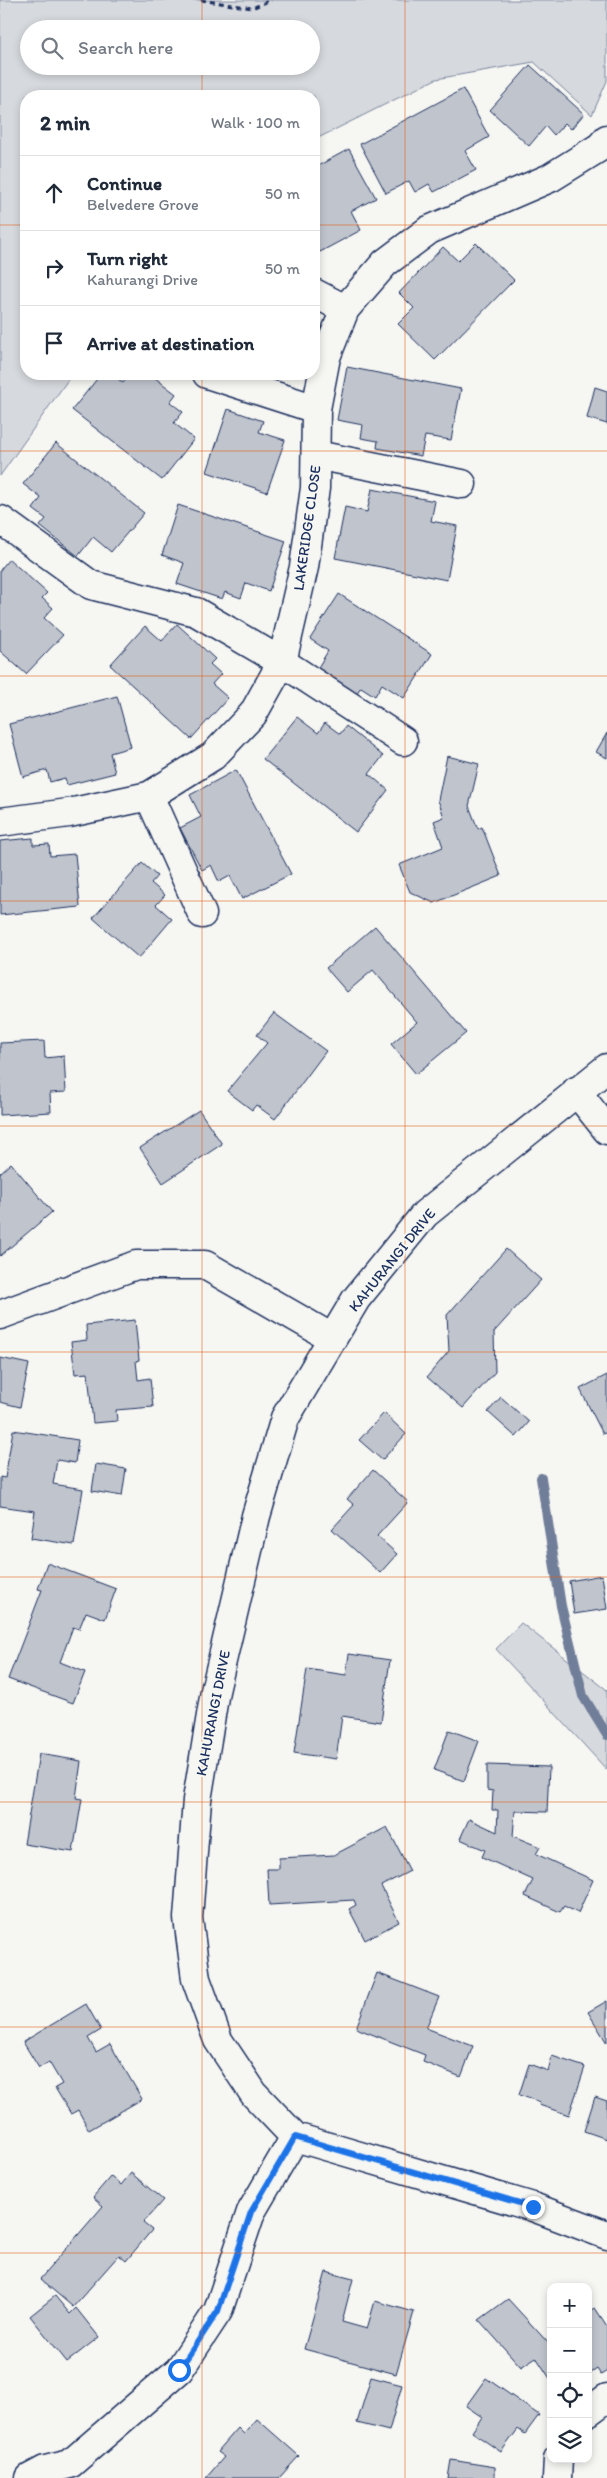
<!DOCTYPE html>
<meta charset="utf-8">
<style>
:root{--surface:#fff;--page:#f6f6f7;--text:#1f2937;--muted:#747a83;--line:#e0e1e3}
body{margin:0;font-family:Itim,sans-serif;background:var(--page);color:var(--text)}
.controls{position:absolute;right:15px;bottom:15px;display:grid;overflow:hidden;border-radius:10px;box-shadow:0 2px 8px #0003}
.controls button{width:45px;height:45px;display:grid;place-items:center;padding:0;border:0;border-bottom:1px solid var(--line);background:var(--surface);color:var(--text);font:25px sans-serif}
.stop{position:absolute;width:15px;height:15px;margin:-11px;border:4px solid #1a73e8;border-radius:50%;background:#fff}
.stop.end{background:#1a73e8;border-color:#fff;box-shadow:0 1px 5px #0008}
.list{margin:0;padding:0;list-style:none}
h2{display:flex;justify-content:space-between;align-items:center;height:65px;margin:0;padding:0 20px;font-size:21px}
h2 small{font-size:16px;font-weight:400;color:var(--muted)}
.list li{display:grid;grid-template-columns:32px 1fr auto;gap:15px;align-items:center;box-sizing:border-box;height:75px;padding:0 20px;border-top:1px solid var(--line)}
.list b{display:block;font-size:19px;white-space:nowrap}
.list p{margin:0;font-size:16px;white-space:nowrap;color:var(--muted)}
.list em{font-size:16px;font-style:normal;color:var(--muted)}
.icon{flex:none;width:28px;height:28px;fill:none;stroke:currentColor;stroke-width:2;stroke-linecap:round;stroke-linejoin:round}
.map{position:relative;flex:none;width:607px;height:2478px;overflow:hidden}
.search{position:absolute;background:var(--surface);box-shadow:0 2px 8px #0003;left:20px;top:20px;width:300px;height:55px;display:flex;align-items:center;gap:12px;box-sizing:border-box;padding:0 18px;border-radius:28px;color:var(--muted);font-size:19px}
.panel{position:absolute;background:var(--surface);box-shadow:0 2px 8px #0003;left:20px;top:90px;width:300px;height:290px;border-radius:20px}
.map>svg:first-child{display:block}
.green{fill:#d6d9dd;stroke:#78849e;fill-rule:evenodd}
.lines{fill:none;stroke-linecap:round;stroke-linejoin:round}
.stream{stroke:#717e99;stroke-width:10}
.building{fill:#c0c4cd;stroke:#1b2f5e}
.street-casing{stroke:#1b2f5e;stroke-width:31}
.path{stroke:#1b2f5e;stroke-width:3;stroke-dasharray:5 4;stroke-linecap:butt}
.street{stroke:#f6f6f2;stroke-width:28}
.route{stroke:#1a73e8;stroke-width:6}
.grid{fill:none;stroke:#e8590c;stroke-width:1;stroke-opacity:0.55}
.labels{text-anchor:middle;stroke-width:4;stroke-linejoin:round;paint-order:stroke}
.street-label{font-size:15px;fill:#1b2f5e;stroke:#f6f6f2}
</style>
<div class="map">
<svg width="607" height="2478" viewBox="0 0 607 2478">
<rect width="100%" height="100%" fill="#f6f6f2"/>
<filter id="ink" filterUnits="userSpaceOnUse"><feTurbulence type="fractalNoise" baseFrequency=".02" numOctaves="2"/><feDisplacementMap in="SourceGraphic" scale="10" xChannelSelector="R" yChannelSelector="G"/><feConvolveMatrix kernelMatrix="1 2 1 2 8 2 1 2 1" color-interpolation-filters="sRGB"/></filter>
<g filter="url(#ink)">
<g class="green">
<path d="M0,0H607V81L592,115L534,62L436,79L314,140V96H26V374H72L0,476ZM29,29H311V66H29Z"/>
<polygon points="521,1623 607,1690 607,1770 496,1649"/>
</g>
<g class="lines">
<polyline class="stream" points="541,1478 561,1606 583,1696 607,1735"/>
</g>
<g class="building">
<polygon points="530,65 584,114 571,129 565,123 554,135 546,126 529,146 490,110"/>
<polygon points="463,89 489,137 465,151 476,170 434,192 429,184 415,192 409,181 386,193 360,144"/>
<polygon points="349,149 376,198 351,211 361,230 320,252 314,245 314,168"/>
<polygon points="476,243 514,280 435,360 398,324 414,308 399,293 443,247 458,261"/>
<polygon points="347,367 461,389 451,440 425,436 421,456 377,448 378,441 361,438 363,425 337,420"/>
<polygon points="101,374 112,374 123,383 130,374 150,374 176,394 170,402 183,412 174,423 194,439 162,480 72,410"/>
<polygon points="595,387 607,391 607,424 587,418"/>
<polygon points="228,409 263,421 259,432 285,440 267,492 207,472"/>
<polygon points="56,443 144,513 111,552 93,537 78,556 40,526 46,519 33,509 41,498 23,484"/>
<polygon points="372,489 435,501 431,521 457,526 447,580 335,558 345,507 367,512"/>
<polygon points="178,505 286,541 269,591 246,583 241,598 225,592 222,599 177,584 184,563 162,555"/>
<polygon points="9,559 47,593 42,598 53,608 44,618 63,635 26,674 0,651 0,570"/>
<polygon points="339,594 432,654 404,698 382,684 375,696 361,687 356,694 317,669 328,651 310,639"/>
<polygon points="177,624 215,659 210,664 221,674 212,684 228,698 191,739 110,665 145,626 162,641"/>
<polygon points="117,696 131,747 110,753 115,773 67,785 65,778 50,782 47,770 23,777 9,724"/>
<polygon points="297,717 318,733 325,723 340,734 346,726 383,756 369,774 388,790 356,832 263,759"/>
<polygon points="607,733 607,758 596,752"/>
<polygon points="447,756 479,764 469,806 478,829 482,827 501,876 434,903 410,892 399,865 443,847 434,821 444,817 438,800"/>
<polygon points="236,770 291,874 242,899 230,876 219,882 211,865 202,870 180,828 201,817 190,795"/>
<polygon points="33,838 33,845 49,844 50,856 75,854 80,907 0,915 0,841"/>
<polygon points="142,863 157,876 151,883 165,895 156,905 172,919 139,958 93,918"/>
<polygon points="375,926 466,1033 416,1074 391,1044 417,1022 373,970 347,992 326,968"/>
<polygon points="274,1013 326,1051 275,1119 256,1105 252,1110 227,1091 267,1043 257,1035"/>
<polygon points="44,1041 45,1058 64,1056 66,1092 50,1093 51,1112 0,1115 0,1043"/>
<polygon points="199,1110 222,1144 163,1183 140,1148"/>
<polygon points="11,1163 52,1212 0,1256 0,1173"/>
<polygon points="506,1249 541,1280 494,1332 495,1372 463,1408 427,1377 449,1351 447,1315"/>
<polygon points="135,1320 139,1360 136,1361 138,1380 150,1378 153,1407 116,1410 117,1421 93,1423 88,1373 75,1374 71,1342 87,1340 86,1325"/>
<polygon points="0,1358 29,1364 20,1407 0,1402"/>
<polygon points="607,1375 607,1432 603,1434 580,1389"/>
<polygon points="501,1397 529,1422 516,1437 488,1412"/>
<polygon points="384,1413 406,1434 382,1460 359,1440"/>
<polygon points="13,1430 78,1440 75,1463 57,1460 53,1484 83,1489 74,1545 31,1538 35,1511 0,1506 0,1477 5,1478"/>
<polygon points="96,1464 126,1469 122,1496 92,1491"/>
<polygon points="373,1470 408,1502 377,1536 397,1554 380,1573 332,1529 354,1505 347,1499"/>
<polygon points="47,1563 116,1589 105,1619 86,1612 79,1629 73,1627 60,1662 85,1672 73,1703 8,1679 42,1590 38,1589"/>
<polygon points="602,1575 607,1609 574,1614 569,1581"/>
<polygon points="349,1654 390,1660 381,1722 342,1716 336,1759 294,1753 307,1669 346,1675"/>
<polygon points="449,1730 479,1741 464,1781 434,1770"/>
<polygon points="39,1754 81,1761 76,1798 82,1799 73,1852 24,1844"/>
<polygon points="487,1765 549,1767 547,1812 515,1811 513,1836 540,1847 536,1854 593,1880 578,1913 564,1906 560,1912 525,1896 533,1880 482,1857 485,1850 460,1839 469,1819 497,1832 498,1810 492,1810 493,1791 487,1790"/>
<polygon points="387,1827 410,1871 381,1886 399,1922 365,1940 349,1909 356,1905 354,1900 269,1905 267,1869 279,1869 279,1858 334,1855"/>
<polygon points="377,1973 439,1997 426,2028 473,2046 461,2077 423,2062 425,2055 356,2028"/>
<polygon points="607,2001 607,2043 588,2012"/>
<polygon points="86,2004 101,2030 88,2038 96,2052 110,2044 142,2099 89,2130 78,2110 71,2114 55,2088 62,2084 49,2062 39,2068 23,2042"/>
<polygon points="552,2056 585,2067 569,2115 539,2105 540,2102 519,2095 529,2064 548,2071"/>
<polygon points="595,2097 607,2101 607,2139 584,2131"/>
<polygon points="131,2173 163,2200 143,2223 152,2230 126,2261 119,2255 73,2307 40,2279 103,2206 93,2197 111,2176 121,2185"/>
<polygon points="326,2272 353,2279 342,2322 367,2329 375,2301 414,2312 396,2374 304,2349"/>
<polygon points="55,2296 70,2314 76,2308 99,2337 67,2362 30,2316"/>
<polygon points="508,2299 551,2346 551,2380 536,2357 521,2367 479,2320"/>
<polygon points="595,2308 607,2326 607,2371 601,2375 597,2369 588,2375 588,2313"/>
<polygon points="371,2377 402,2385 389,2431 357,2423"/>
<polygon points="486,2378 539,2415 525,2434 518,2429 501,2452 472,2432 482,2417 466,2406"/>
<polygon points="257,2419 299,2456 279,2478 206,2478 224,2457 217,2452 238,2428 244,2434"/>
<polygon points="451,2460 495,2467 495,2478 448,2478"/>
</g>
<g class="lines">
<g class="street-casing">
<g id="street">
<polyline points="314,293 345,309"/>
<polyline points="207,374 316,409"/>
<polyline points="316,455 462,484"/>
<polyline points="1,520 91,585 196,612 282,662 403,741"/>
<polyline points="149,796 202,914"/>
<polyline points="0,822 69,813 149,796 213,756 253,714 282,662 304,567 315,488 316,409 326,357 345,309 385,263 429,230 550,178 600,147 607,139"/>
<polyline points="607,1068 425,1214 356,1299 285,1418 256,1516 215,1691 197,1800 188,1918 196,1979 218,2040 254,2094 295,2137 533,2207 607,2235"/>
<polyline points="576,1091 607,1130"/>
<polyline points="0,1315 136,1265 205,1265 332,1338"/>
<polyline points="588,2412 607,2398"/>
<polyline points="30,2478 45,2470 70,2464 179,2370 218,2311 251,2212 295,2137"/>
<polyline points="557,2478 558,2459"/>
</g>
</g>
<polyline class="path" points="201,0 252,8 271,0"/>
<use href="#street" class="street"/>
</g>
</g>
<g class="lines" filter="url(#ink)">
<polyline class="route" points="179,2370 218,2311 251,2212 295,2137 533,2207"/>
</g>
<path class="grid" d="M202,0V29M405,0V2478M202,66V96M0,225H26M314,225H607M202,374V2478M0,451H607M0,676H607M0,901H607M0,1126H607M0,1352H607M0,1577H607M0,1802H607M0,2027H607M0,2253H607"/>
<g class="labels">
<g class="street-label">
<text transform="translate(307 528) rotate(-82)" y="5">LAKERIDGE CLOSE</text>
<text transform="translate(392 1260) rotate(-51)" y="5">KAHURANGI DRIVE</text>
<text transform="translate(213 1713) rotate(-79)" y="5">KAHURANGI DRIVE</text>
</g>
</g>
</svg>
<div class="controls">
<button>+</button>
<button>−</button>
<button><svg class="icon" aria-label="locate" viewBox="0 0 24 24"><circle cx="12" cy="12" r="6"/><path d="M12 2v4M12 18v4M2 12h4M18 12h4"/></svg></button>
<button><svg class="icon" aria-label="layers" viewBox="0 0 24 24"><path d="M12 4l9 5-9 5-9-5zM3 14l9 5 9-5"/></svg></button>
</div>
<div class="stop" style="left:179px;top:2370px"></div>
<div class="stop end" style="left:533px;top:2207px"></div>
<div class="search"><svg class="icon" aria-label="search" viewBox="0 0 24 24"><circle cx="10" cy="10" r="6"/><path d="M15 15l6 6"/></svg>Search here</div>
<section class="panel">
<h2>2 min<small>Walk · 100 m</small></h2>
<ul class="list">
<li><svg class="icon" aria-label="ahead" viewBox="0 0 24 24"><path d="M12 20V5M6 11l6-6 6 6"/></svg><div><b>Continue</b><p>Belvedere Grove</p></div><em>50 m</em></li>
<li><svg class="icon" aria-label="right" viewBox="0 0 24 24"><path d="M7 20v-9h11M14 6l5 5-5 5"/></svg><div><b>Turn right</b><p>Kahurangi Drive</p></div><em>50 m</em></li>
<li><svg class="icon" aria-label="arrive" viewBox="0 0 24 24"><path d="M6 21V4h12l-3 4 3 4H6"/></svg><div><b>Arrive at destination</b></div></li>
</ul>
</section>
</div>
